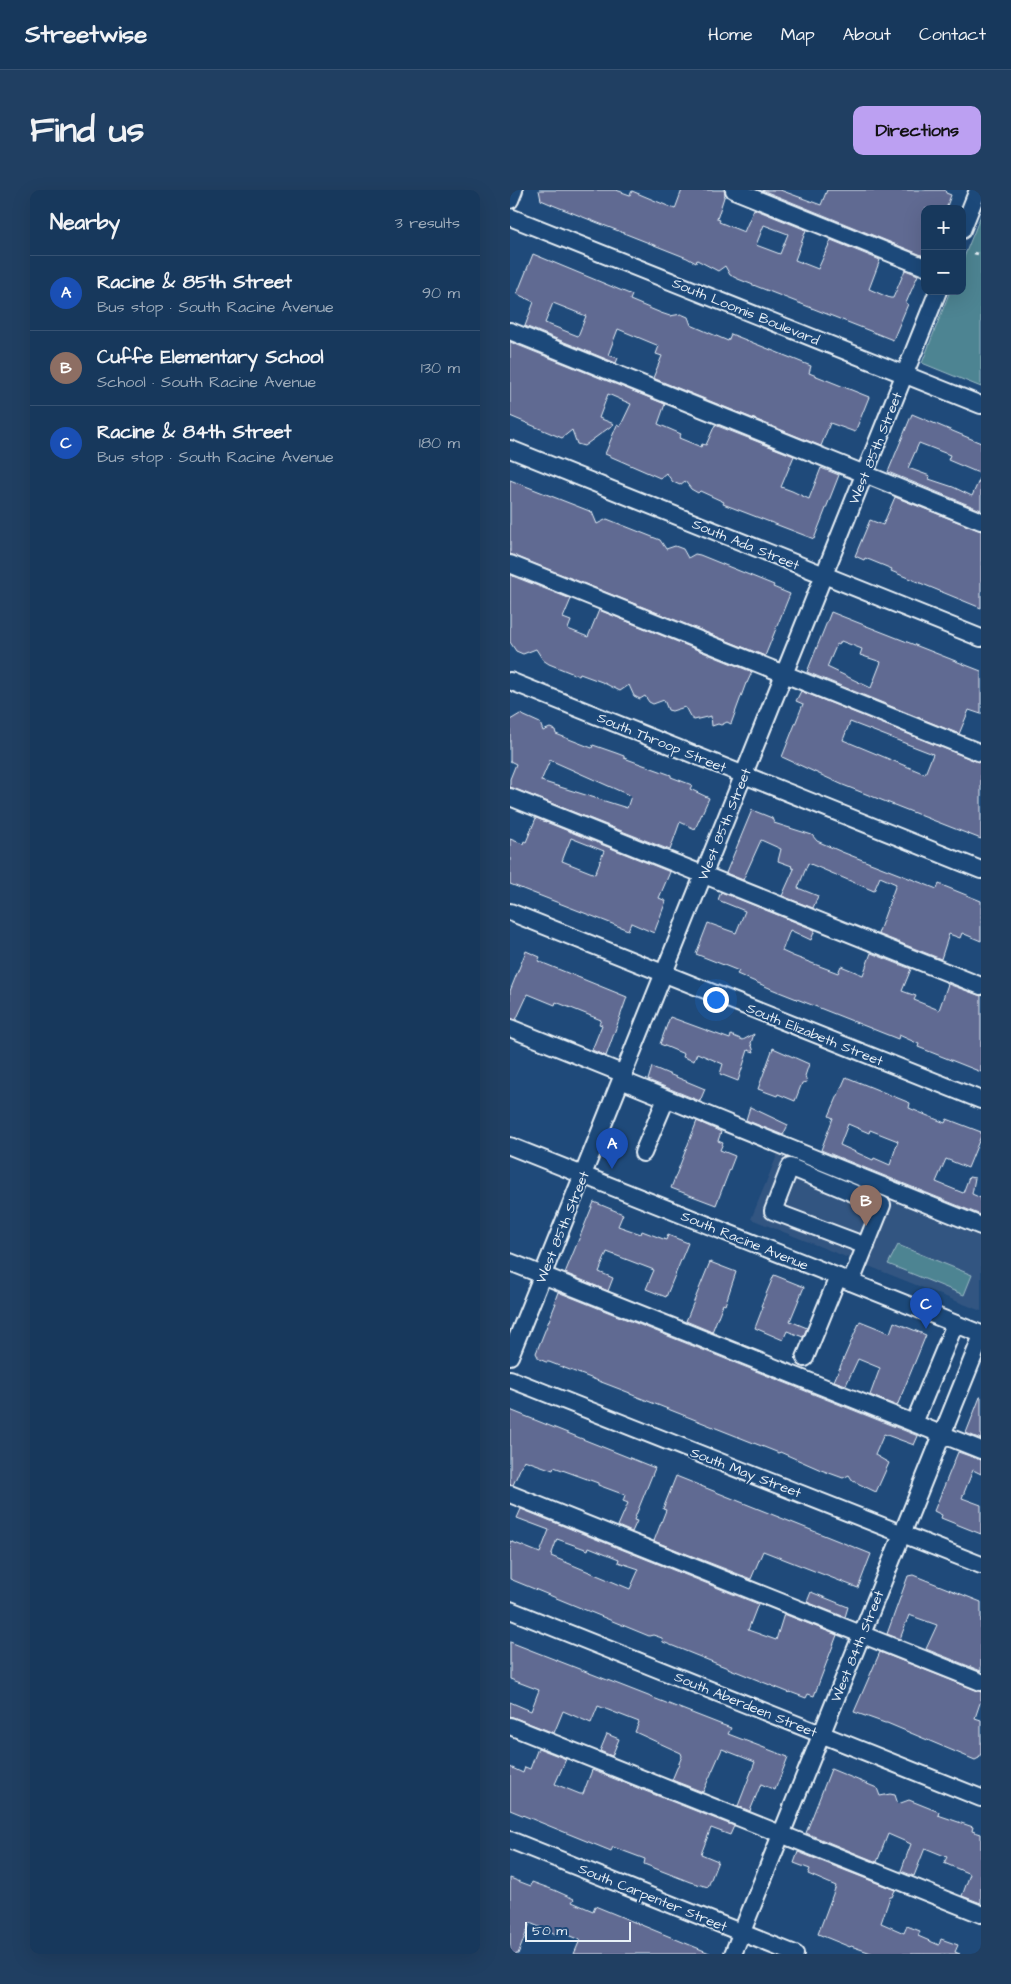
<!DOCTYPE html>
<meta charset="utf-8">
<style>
:root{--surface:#17385c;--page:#203f62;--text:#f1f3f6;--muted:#9eacbb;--line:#365272;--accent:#bca0f2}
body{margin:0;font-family:"Architects Daughter",sans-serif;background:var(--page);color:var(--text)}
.controls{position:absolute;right:15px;top:15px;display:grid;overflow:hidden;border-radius:10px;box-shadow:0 5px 20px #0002}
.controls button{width:45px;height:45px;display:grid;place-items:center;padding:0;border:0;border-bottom:1px solid var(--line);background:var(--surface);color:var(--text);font:25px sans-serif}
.scale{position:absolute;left:15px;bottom:12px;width:106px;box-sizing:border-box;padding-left:5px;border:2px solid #e8f1f8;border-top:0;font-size:14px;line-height:18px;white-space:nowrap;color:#e8f1f8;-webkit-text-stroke:4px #1f4a7a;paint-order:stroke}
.you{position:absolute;left:205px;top:809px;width:18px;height:18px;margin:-12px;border:4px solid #fff;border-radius:50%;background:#1a73e8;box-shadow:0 0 0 8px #1a73e833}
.badge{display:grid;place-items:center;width:32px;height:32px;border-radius:50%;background:var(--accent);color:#fff;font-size:16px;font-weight:700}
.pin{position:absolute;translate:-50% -41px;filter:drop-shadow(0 1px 2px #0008)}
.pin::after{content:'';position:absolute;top:26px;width:18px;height:15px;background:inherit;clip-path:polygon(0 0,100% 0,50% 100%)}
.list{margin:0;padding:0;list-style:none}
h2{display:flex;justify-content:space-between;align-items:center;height:65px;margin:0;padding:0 20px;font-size:21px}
h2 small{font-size:16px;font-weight:400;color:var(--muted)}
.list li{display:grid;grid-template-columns:32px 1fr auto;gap:15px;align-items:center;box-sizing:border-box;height:75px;padding:0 20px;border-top:1px solid var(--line)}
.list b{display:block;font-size:19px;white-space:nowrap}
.list p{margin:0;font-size:16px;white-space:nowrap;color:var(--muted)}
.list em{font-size:16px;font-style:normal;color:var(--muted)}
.map{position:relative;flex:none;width:471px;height:1764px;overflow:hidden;border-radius:10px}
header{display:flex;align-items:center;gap:30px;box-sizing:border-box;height:70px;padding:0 25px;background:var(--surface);border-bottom:1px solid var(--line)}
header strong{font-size:24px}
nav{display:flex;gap:28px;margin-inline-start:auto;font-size:18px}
.intro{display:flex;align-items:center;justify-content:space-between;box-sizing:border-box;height:120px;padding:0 30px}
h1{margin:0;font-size:35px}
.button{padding:12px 22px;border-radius:10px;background:var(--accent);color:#111;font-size:18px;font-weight:700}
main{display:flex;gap:30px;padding:0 30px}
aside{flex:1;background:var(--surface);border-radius:10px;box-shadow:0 5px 20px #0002}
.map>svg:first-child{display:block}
.built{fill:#325481}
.green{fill:#4e8492;stroke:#9bbac5}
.building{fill:#606a92;stroke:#e8f1f8;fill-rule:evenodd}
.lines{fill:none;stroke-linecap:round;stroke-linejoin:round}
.minor-casing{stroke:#e8f1f8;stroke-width:20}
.path{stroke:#e8f1f8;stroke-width:2.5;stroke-dasharray:4 4;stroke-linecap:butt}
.minor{stroke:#1f4a7a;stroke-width:16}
.labels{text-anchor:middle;stroke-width:4;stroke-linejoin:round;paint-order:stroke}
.street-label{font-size:14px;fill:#e8f1f8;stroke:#1f4a7a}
</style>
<header>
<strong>Streetwise</strong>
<nav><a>Home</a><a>Map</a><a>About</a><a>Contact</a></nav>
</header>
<div class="intro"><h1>Find us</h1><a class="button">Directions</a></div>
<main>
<aside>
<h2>Nearby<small>3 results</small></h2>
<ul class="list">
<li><span class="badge" style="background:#1a4fb4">A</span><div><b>Racine &amp; 85th Street</b><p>Bus stop · South Racine Avenue</p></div><em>90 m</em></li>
<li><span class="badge" style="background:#8d6e63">B</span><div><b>Cuffe Elementary School</b><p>School · South Racine Avenue</p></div><em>130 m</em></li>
<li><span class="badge" style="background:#1a4fb4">C</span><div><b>Racine &amp; 84th Street</b><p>Bus stop · South Racine Avenue</p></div><em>180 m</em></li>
</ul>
</aside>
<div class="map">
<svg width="471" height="1764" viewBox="0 0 471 1764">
<rect width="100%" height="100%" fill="#1f4a7a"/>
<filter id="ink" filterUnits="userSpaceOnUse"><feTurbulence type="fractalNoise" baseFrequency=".02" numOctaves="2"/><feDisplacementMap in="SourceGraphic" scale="10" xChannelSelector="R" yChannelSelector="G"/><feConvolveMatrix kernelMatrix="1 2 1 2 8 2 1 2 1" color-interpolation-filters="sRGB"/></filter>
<g filter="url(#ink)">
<polygon class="built" points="268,963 471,1042 471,1121 241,1029"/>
<g class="green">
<polygon points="471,25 471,197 412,173 440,101 452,101 452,72"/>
<polygon points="388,1055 462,1085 454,1105 378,1074"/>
</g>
<g class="building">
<path d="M29,0H106L120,5L122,1L165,19L172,0H214L215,4L207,29L210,30L209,32L234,42L244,19L296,40L285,70L308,79L321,50L370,70L359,99L380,108H383L395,80L408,85L396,113L398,114L383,150L228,89L220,85L215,76L208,81L187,70L186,73L177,68L45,16L31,10ZM254,35L278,44L270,64L246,55Z"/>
<polygon points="252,0 270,0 311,15 317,0 435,0 436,3 441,5 436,19 415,19 414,66"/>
<path d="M23,64L122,105L120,110L151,123L160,126L171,124L178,127L181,135L218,151L221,144L301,176L299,183L359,207L345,242L320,233L311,256L143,188L152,166L146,164L149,156L108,139L98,165L108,168L106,173L15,136L24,112L7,104ZM43,113L76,126L68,146L35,133Z"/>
<polygon points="0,152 155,214 148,234 171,244 169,248 191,257 192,254 196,255 205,235 284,266 271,297 282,301 299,309 311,278 329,285 304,349 213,314 214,312 190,301 188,303 181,299 175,291 170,295 163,292 156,283 150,288 95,264 107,235 110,237 121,214 98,204 89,228 104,234 74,256 67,254 62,240 52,248 0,226"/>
<polygon points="402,224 471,253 471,284 438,270 440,265 409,253 398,278 420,286 419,289 443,297 462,306 471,286 471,320 378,282"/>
<polygon points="0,290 82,322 87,334 97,329 150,350 156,359 165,356 173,359 178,368 185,364 190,365 264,395 263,397 280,404 255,466 0,364"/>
<polygon points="385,307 471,341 471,418 381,381 382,379 355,368 354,370 345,366 360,330 373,335"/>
<polygon points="0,385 61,409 53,428 61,431 58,439 78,447 89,420 242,482 237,493 236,493 221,534 217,532 211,535 208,534 202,536 201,526 184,530 181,528 175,517 162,521 158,520 154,510 143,514 139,512 135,506 130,509 124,506 119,495 110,501 92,492 70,484 69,486 39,474 33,470 26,459 13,464 6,461 0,452"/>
<path d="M321,422L471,481V524L459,520L449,544L297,482ZM331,451L352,459L350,465L371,472L361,498L317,477L327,454L329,455Z"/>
<path d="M291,501L471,573V649L333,595L272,567L293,514L286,511ZM340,532L423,564L415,584L333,550Z"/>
<path d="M10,524L30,533L33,541L40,538L45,540L46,544L82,558L83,555L106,563L114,566V568L161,585V587L182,595L180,599L199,608L185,639L170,632L160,660L0,597V589L6,574L0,571V530ZM40,570L121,606L117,618L31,591Z"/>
<polygon points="242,620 262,628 264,633 302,645 307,651 332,662 427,699 429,694 471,711 471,751 452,743 450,748 439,744 431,769 368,744 386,694 370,687 364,701 298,673 288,698 308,706 303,718 272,706 284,679 281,677 282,676 268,671 271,659 251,650 233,690 216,683"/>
<path d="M26,628L160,682L149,708L156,711L144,743L121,733L118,740L0,694V649L13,654L14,651L16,652ZM61,648L94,661L85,684L52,671Z"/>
<polygon points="211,702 305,740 301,750 280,740 272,761 283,766 328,783 331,776 353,785 361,763 401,779 392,801 406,806 404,810 429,820 438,794 471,806 471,882 408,857 409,854 389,845 388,849 264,800 227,784 229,781 186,764 198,733 226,743 235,721 208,710"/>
<polygon points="16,761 30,767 28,771 117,807 96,866 82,860 92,835 89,834 91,830 46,812 45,815 18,804 6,830 0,828 0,801"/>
<polygon points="160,827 220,849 221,845 233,850 244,844 241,853 244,862 238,860 228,891 210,884 213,874 187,863 184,871 173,867 174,864 150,854"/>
<polygon points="263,858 299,874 295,886 297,892 292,893 285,911 268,904 267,906 248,899"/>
<polygon points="142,877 195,899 190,911 138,890"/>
<path d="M336,887L400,913L399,918L435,933L437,929L471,942V946L458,978L436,969L426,992L453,1003L459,987L465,988L462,1004L471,1008V1025L311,960L323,928L319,926ZM338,934L359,943L360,940L388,951L380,975L364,968L363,970L330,955Z"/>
<polygon points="240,917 278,935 273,945 236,930"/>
<polygon points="187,931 211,942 208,951 213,953 210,960 225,966 206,1015 161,998"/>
<polygon points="84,1012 113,1024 108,1036 131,1044 132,1041 156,1050 158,1045 178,1053 156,1107 136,1099 144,1080 97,1062 89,1082 103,1088 98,1101 55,1083"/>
<polygon points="200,1072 226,1082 215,1115 213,1114 202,1142 176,1131"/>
<polygon points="264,1085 294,1097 280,1131 297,1138 293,1147 277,1141 273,1150 245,1138 253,1117 251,1116"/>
<polygon points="48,1102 408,1246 404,1255 374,1244 365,1265 379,1273 366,1302 343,1291 339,1285 333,1288 311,1280 270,1262 269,1263 120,1204 120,1203 39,1172 36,1172 29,1169 26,1163 46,1113 44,1113"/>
<polygon points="350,1131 380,1143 384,1132 416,1145 387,1216 360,1205 370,1178 348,1169 336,1195 324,1191"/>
<polygon points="470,1207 471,1207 471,1249 456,1243"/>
<polygon points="0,1220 145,1278 124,1330 127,1331 122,1342 108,1336 118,1313 113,1311 115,1305 88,1295 88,1293 44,1277 43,1280 14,1270 3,1295 0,1294"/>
<polygon points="448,1262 471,1270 471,1284 463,1280 452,1308 471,1315 471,1344 431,1328 432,1325 424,1321"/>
<polygon points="166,1286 361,1364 348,1398 253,1361 241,1389 144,1351 156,1320 153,1319"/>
<path d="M11,1319L248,1414L238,1440L266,1450L274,1424L327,1445L304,1506L298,1504L296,1508L280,1502V1503L153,1452L152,1448L143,1445L139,1446L0,1389V1351L30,1363L39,1340L7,1328ZM47,1349L78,1360L79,1357L109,1369L108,1372L129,1379L120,1399L41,1366Z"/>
<polygon points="403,1385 471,1412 471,1481 416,1459 427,1435 399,1425 390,1449 377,1444 398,1386"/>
<polygon points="301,1402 338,1417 335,1427 297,1412"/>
<polygon points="0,1452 210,1534 221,1538 218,1544 278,1567 265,1600 251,1594 240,1621 228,1616 245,1572 212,1559 193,1602 162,1590 172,1566 171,1563 125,1542 129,1532 88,1516 81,1533 53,1521 44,1543 0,1526 0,1512 21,1521 29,1500 0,1489"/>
<polygon points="370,1462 471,1502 471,1510 465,1528 471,1530 471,1563 469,1568 465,1570 377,1533 375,1533 344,1522"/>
<polygon points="97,1544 109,1549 102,1566 90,1561"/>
<polygon points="28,1558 56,1569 45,1594 70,1604 73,1604 82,1580 224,1636 220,1645 201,1638 191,1664 208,1671 198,1697 180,1692 134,1674 135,1669 103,1657 101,1661 0,1620 0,1577 13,1583 15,1577 20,1579"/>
<polygon points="321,1579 367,1598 370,1606 380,1604 385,1605 388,1614 399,1610 429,1622 428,1625 463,1637 462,1641 471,1644 471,1713 452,1706 460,1684 434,1673 437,1667 415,1658 404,1686 391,1681 401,1654 378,1644 367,1672 296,1643"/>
<polygon points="288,1662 385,1700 382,1707 380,1707 371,1733 394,1743 397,1736 410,1741 408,1746 429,1755 431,1749 448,1755 445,1762 450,1764 364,1764 341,1756 340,1757 308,1744 326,1696 298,1684 300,1679 284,1673"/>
<polygon points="0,1688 21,1696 22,1692 44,1700 64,1709 62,1712 83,1721 85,1716 202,1764 64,1764 70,1750 50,1742 48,1745 20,1733 8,1764 0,1764"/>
</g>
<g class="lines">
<g class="minor-casing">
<g id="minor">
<polyline points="224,0 415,77"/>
<polyline points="0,10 4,0"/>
<polyline points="0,27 471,215"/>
<polyline points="452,40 468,0"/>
<polyline points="0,141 471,331"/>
<polyline points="0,259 471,448"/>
<polyline points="0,374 471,563"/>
<polyline points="0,491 471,680"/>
<polyline points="0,607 471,796"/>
<polyline points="0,722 471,910"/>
<polyline points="0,838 114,884"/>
<polyline points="111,890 471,1036"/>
<polyline points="0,956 471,1144"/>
<polyline points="133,963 156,909"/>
<polyline points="0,1072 471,1260"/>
<polyline points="341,1092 372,1015 280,977 263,1021 356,1056"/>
<polyline points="0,1166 428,101"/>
<polyline points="295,1168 328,1087"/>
<polyline points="0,1189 471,1375"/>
<polyline points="404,1233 445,1134"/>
<polyline points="0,1304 471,1492"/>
<polyline points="0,1420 471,1608"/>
<polyline points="0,1536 471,1724"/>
<polyline points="0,1650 285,1764"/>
<polyline points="223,1764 471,1148"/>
</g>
</g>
<polyline class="path" points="464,63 471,65"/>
<use href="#minor" class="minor"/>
</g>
</g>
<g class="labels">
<g class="street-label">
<text transform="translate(236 121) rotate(22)" y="5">South Loomis Boulevard</text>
<text transform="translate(365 258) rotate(-68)" y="5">West 85th Street</text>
<text transform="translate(236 354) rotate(22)" y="5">South Ada Street</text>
<text transform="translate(152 552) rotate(22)" y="5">South Throop Street</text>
<text transform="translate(214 634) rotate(-68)" y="5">West 85th Street</text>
<text transform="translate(305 844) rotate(22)" y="5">South Elizabeth Street</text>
<text transform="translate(52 1037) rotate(-68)" y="5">West 85th Street</text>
<text transform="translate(235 1050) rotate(22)" y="5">South Racine Avenue</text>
<text transform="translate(236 1282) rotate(21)" y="5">South May Street</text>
<text transform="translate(347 1456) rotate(-68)" y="5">West 84th Street</text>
<text transform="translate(236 1514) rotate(22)" y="5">South Aberdeen Street</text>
<text transform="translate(143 1707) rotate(22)" y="5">South Carpenter Street</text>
</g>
</g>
</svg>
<div class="controls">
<button>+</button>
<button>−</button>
</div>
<div class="scale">50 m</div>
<div class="you"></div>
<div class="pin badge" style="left:102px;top:979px;background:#1a4fb4">A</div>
<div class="pin badge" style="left:356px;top:1036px;background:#8d6e63">B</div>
<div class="pin badge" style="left:416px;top:1139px;background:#1a4fb4">C</div>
</div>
</main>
